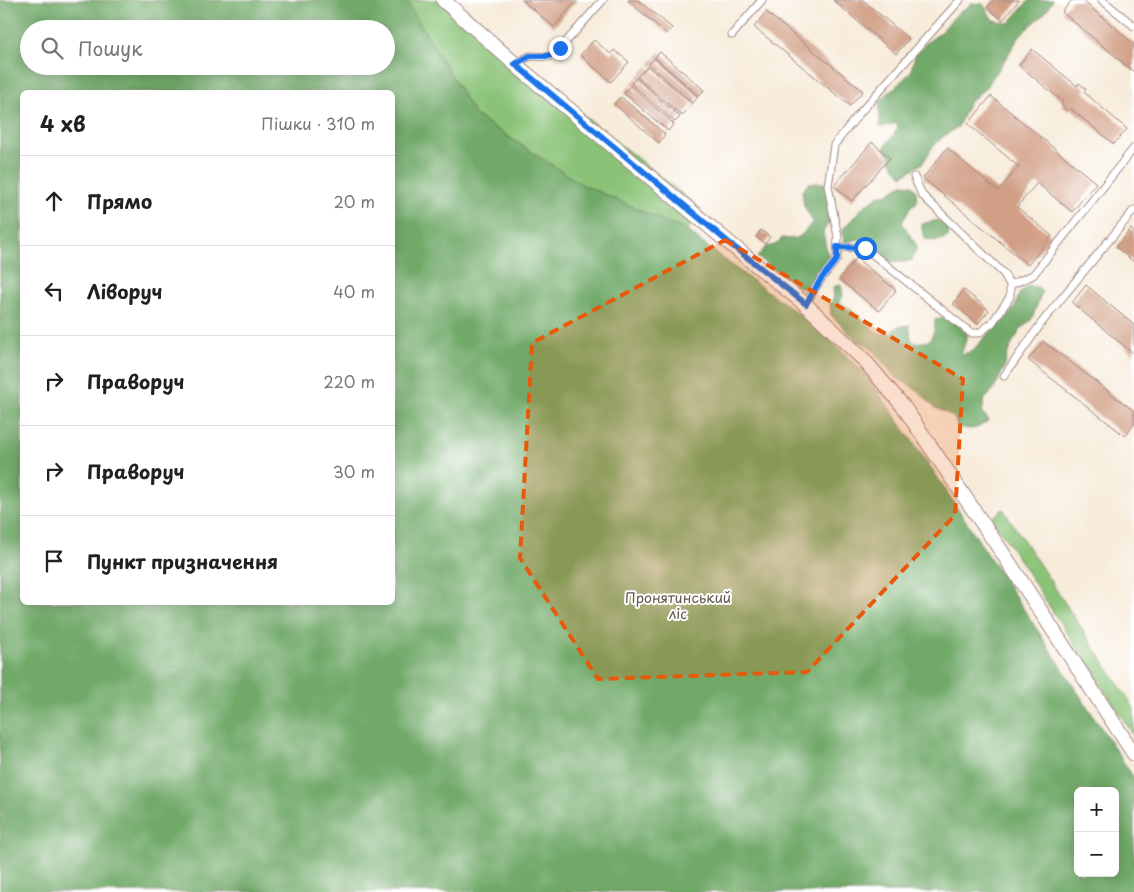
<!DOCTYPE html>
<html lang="uk">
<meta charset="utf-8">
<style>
:root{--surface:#fff;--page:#f2f2f2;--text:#202124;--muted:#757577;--line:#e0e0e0}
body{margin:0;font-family:"Playpen Sans",sans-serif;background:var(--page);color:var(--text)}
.controls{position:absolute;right:15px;bottom:15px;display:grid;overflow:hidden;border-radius:8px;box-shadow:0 2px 12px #0003}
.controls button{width:45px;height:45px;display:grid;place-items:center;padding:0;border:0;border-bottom:1px solid var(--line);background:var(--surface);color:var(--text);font:25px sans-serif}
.stop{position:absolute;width:15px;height:15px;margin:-11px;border:4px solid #1a73e8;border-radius:50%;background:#fff}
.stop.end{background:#1a73e8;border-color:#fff;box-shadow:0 1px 5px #0008}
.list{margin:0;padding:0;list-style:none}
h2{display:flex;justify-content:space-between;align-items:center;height:65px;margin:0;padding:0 20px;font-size:21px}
h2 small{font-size:16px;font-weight:400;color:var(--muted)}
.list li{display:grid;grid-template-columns:32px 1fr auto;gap:15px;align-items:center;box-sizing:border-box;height:90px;padding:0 20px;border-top:1px solid var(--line)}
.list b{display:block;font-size:19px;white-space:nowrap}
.list em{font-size:16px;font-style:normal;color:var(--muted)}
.icon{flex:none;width:28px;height:28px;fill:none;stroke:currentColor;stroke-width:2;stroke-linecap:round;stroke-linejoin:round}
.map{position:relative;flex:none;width:1134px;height:892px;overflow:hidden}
.search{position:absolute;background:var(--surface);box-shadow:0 2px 12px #0003;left:20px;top:20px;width:375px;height:55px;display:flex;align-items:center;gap:12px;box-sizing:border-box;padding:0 18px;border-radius:28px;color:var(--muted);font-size:19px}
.panel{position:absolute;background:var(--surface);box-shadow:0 2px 12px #0003;left:20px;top:90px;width:375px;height:515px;border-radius:8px}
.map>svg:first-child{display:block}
.green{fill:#8ac377;stroke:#6a7151}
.forest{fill:#6fa968;stroke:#5c644a;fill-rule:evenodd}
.building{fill:#d19f85}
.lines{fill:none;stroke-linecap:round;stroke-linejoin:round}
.service-casing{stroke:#a08582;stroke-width:9}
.minor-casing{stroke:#a08582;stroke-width:16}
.service{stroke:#fff;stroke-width:7}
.minor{stroke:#fff;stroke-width:14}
.route{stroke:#1a73e8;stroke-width:6}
.marked{fill:#e8590c;fill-opacity:0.2;stroke:#e8590c;stroke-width:4;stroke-dasharray:10 6;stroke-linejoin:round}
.labels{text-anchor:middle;stroke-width:4;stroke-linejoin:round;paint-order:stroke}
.park-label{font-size:14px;fill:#605846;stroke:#fff}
</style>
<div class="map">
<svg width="1134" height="892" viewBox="0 0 1134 892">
<rect width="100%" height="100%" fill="#fff"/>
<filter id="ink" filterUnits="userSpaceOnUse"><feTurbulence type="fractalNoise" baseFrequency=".02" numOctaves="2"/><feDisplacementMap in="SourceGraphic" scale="10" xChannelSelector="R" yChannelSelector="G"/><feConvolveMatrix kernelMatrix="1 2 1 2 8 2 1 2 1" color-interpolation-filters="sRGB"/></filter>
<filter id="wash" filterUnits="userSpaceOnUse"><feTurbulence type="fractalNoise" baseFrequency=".0096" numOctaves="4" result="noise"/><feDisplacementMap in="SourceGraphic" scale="20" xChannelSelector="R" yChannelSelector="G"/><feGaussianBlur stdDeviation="1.12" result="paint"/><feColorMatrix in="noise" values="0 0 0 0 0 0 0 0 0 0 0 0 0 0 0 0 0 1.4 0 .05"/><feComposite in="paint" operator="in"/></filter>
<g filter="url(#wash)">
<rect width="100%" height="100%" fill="#f7ebd9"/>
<g class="green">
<polygon points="406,0 439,0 701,209 687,231 581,184 475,115"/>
<polygon points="1003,509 1134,708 1134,736 992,518"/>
</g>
<g class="forest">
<path d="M0,0H406L475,115L581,184L687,231L746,276L815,325L866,375L932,469L1134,778V892H0ZM29,29H386V66H29ZM22,92H392V602H22ZM1078,791H1115V873H1078Z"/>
<polygon points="1029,0 1053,0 1044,14 1021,34 997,72 985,88 968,104 958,127 944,136 932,148 923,163 902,176 891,162 891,156 884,148 898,128 897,123 891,125 880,127 879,102 910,73 916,53 926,43 940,33 955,16 972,3 983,4 993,20 1009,23"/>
<path d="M809,183H824L834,197L835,213L823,232L828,257L810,287L800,288L757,257L766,247L775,245L782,238C802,241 800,235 813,222L804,206L802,191Z"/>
<polygon points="902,184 912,185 916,191 917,202 909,210 902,223 917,246 912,260 905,262 888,261 867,242 860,239 845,242 842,230 864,206 878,196 888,194"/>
<polygon points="938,220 950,227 948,237 937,241 924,239 921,224"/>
<path d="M841,284L843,296L839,302L850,309L878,333L889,334L897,327L909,325L911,338L914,343L929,341L934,332L935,320L949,317L968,334L961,355L972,351L993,329L1005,320L1015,307L1019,294L1028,286L1038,287L1042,292L1032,319L1021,329L1013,342L1007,355L1005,366L994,389L985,399L982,412L989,420C977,430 972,431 957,426L954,417L934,407L919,392L909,385L896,378L868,345L857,341L831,315L830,304L834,297L833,287Z"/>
</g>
<g id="blocks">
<g class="building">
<polygon points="522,0 577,0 554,27"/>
<polygon points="629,0 638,0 672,28 667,34 628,1"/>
<polygon points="833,0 863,0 909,39 896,54"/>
<polygon points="993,0 1019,0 1003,20 987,8"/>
<polygon points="1072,0 1082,0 1134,44 1134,72 1062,12"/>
<polygon points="766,12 863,91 850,106 754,27"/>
<polygon points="594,40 611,54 614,50 629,62 611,82 580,55"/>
<polygon points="1032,49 1077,86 1079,83 1086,89 1084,92 1127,129 1114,144 1070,108 1068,111 1061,105 1063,102 1019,65"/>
<polygon points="660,52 704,90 699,96 655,57"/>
<polygon points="654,58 698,97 693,103 649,64"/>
<polygon points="648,66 692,104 682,116 637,77"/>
<polygon points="636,78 680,117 675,122 631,84"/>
<polygon points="630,86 674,124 668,131 624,93"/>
<polygon points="991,96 1096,183 1072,212 1037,183 1017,207 1052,236 1028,265 923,178 947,148 998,191 1019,167 968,124"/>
<polygon points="621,97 665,134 659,143 614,104"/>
<polygon points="872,142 890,158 852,201 834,186"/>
<polygon points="1131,229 1134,232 1134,262 1116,247"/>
<polygon points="761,230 770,237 765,244 756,237"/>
<polygon points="856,258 896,290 879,311 839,279"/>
<polygon points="1086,285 1134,325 1134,354 1072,303"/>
<polygon points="964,290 989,310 978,324 953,304"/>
<polygon points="1043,341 1134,411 1134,424 1125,436 1028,360"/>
</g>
</g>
</g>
<g filter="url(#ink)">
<use href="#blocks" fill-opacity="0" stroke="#a08582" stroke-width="1"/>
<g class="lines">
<g class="service-casing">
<g id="service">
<polyline points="1102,0 1134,26"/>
<polyline points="732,35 762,0"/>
<polyline points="515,64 530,56 549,57 557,52 603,0"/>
<polyline points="837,247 865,248 971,333 979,333 992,323 1010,297 1010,285 1004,274 922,195 914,177"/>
<polyline points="1010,285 1033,275 1134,148"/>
<polyline points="805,304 821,279 837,259 838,237 828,186 834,145 858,115 960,0"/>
<polyline points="1004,376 1043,321 1134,210"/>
</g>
</g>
<g class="minor-casing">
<polyline id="minor" points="443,0 523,71 734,247 805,304 864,360 903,406 1006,558 1134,754"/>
</g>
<use href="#service" class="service"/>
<use href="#minor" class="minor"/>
</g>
</g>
<g class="lines" filter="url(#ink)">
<polyline class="route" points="560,48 549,56 530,56 515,64 734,247 806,304 821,279 837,259 837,247 865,248"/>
</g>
<path class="marked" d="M725,240L963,379L955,515L807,672L598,679L520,558L532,343Z"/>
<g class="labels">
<g class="park-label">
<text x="678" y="603">Пронятинський<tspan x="678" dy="16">ліс</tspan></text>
</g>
</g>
</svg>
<div class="controls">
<button>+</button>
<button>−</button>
</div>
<div class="stop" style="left:865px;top:248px"></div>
<div class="stop end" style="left:560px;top:48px"></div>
<div class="search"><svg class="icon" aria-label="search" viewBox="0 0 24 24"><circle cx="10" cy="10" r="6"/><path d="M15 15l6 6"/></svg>Пошук</div>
<section class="panel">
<h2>4 хв<small>Пішки · 310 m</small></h2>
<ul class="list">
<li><svg class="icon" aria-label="ahead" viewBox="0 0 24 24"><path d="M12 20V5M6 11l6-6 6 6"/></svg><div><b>Прямо</b></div><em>20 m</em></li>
<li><svg class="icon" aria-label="left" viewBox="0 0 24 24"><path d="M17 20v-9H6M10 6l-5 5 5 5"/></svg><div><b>Ліворуч</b></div><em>40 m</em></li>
<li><svg class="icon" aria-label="right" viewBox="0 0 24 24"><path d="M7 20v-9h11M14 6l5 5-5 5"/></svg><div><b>Праворуч</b></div><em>220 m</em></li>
<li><svg class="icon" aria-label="right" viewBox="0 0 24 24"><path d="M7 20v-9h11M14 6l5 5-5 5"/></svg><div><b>Праворуч</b></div><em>30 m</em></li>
<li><svg class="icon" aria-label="arrive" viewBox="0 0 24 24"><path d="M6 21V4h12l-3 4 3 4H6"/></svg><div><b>Пункт призначення</b></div></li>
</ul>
</section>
</div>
